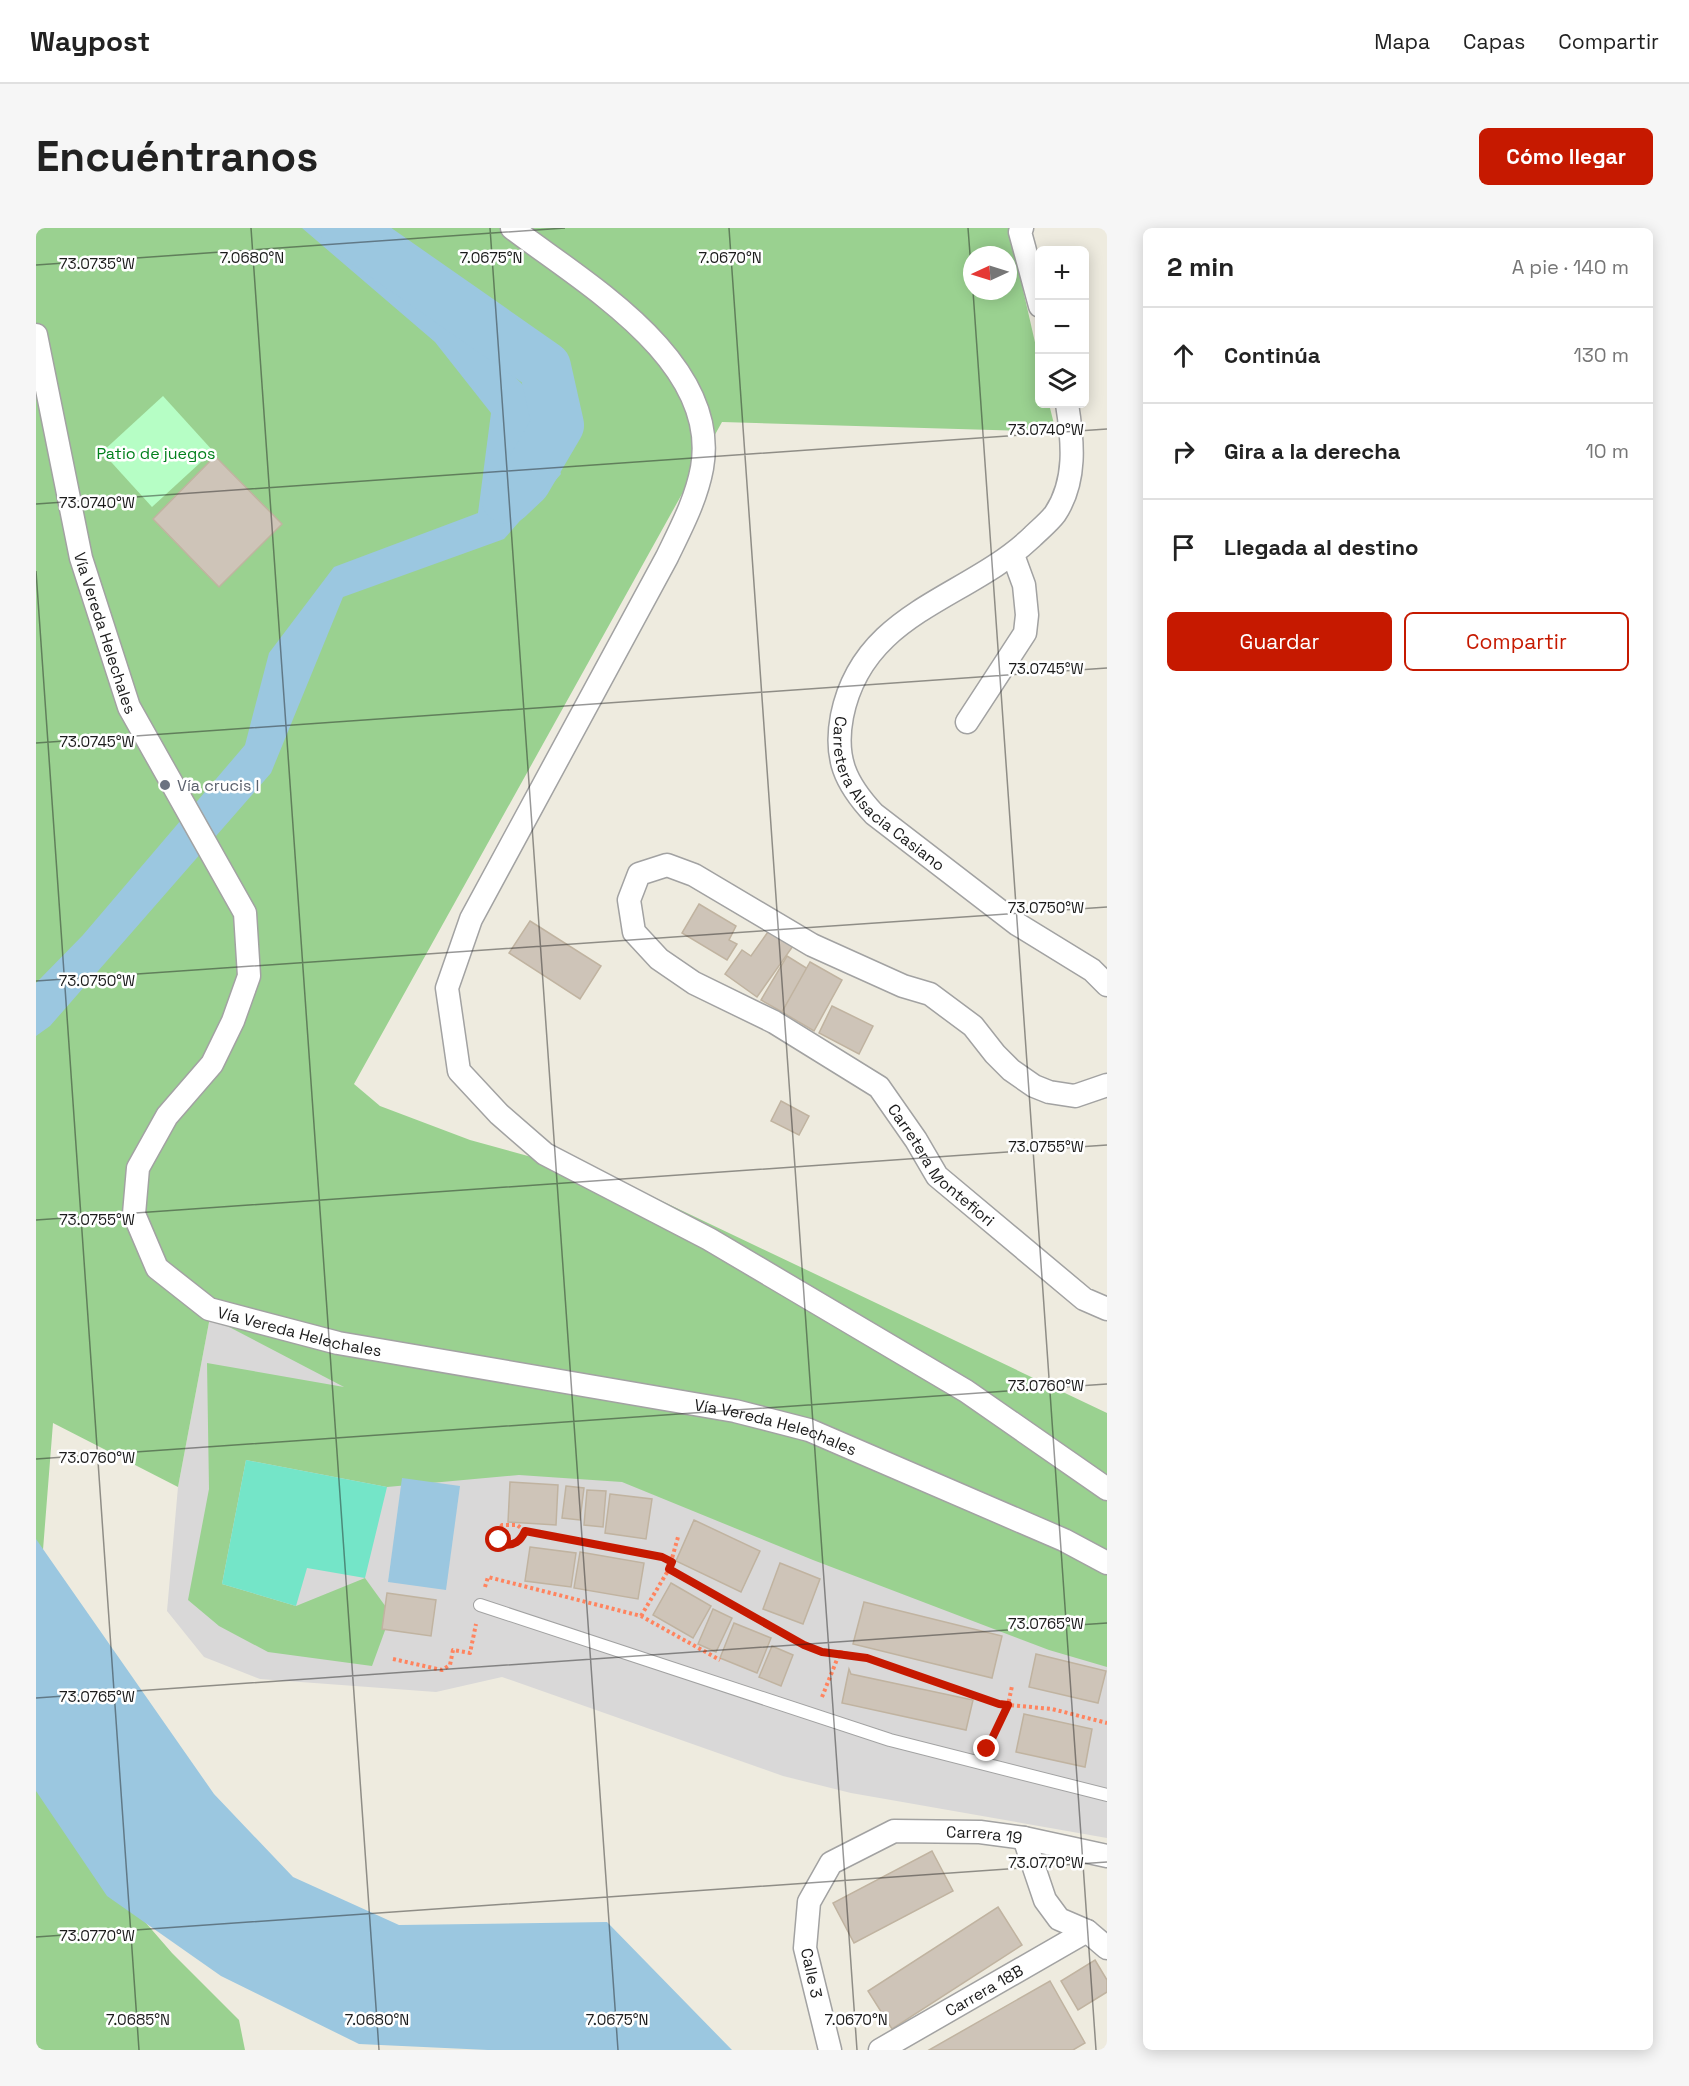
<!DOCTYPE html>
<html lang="es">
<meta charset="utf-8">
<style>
:root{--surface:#fff;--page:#f6f6f6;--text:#222;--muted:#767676;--line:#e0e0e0;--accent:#c61900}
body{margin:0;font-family:"Space Grotesk",sans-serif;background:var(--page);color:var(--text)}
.controls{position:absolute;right:18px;top:18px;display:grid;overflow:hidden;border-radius:9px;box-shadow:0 3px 15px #0003}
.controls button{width:54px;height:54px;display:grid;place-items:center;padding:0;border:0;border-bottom:2px solid var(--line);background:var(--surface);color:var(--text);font:30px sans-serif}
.compass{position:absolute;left:927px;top:18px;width:54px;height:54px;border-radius:50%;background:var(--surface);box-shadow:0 3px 15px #0003;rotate:266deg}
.stop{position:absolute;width:18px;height:18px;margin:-14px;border:4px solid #c61900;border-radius:50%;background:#fff}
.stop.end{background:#c61900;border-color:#fff;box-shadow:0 2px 6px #0008}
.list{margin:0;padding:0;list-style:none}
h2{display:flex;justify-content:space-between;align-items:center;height:78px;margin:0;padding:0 24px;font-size:26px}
h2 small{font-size:20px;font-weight:400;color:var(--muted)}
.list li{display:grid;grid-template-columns:39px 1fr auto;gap:18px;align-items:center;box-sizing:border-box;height:96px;padding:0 24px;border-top:2px solid var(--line)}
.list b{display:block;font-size:22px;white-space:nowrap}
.list em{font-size:20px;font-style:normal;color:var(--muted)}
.actions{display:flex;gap:12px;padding:18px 24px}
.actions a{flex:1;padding:14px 0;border:2px solid var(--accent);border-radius:9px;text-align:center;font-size:21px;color:var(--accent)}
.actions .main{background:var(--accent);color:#fff}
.icon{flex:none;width:33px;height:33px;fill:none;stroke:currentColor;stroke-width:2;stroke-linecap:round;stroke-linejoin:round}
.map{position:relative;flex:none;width:1071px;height:1822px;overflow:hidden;border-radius:9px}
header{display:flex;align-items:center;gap:36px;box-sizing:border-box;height:84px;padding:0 30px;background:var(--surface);border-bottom:2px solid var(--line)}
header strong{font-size:28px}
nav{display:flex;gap:33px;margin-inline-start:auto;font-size:21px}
.intro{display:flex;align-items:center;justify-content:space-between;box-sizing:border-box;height:144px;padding:0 36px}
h1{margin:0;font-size:42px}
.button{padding:15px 27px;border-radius:9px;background:var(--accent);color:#fff;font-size:21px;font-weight:700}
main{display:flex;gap:36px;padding:0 36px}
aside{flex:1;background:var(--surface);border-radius:9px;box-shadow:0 3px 15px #0003}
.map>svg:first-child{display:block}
.residential{fill:#d9d8d8}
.forest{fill:#9ad190;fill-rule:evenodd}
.park{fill:#b6fec5}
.pitch{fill:#74e5c8}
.water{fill:#9bc7e0}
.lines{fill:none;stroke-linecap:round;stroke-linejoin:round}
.river{stroke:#9bc7e0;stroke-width:52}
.building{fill:#cec4b8;stroke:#c0b3a0;stroke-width:1.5}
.lane-casing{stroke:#a2a2a2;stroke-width:14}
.street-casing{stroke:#a2a2a2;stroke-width:25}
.path{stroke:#ff845f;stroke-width:4;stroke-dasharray:3 3;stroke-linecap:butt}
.lane{stroke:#fff;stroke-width:12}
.street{stroke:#fff;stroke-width:22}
.route{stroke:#c61900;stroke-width:8}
.ticks{fill:none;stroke:#1b1b1b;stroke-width:1.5;stroke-opacity:0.45}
.worship-dot{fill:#6b7280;stroke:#fff;stroke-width:2}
.labels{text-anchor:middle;stroke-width:5;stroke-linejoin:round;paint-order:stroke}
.park-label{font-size:16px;fill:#02801c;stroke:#fff}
.street-label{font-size:16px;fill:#1b1b1b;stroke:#fff}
.worship-label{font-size:16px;fill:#5b616d;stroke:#fff;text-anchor:start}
.ticks-label{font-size:15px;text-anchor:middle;fill:#1b1b1b;stroke:#fff;stroke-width:5;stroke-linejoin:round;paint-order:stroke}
</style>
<header>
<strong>Waypost</strong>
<nav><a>Mapa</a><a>Capas</a><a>Compartir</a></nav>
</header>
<div class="intro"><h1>Encuéntranos</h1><a class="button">Cómo llegar</a></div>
<main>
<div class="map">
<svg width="1071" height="1822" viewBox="0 0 1071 1822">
<rect width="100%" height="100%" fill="#eeebdf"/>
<polygon class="residential" points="174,1089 1071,1351 1071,1610 815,1565 747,1548 466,1449 400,1464 224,1451 168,1429 131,1383 142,1259"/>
<path class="forest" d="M0,0H973L1003,132L1004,176H1013L1020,204L686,194L318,856L344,878L434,912L586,954L1071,1185V1439L1013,1422L777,1332L586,1254L483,1247L351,1259L210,1232L186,1356L260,1378L329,1350L355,1386L336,1438L232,1424L183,1398L152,1372L173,1261L171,1135L308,1159L174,1089L142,1259L17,1195L1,1398L77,1657L136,1725L203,1792L209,1822H0ZM936,27H972V63H936Z"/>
<polygon class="park" points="127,168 177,223 116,279 66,224"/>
<polygon class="pitch" points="210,1232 351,1259 329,1350 271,1340 260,1378 186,1356"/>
<g class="water">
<polygon points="266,0 330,0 499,169 525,246 468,311 307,369 235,545 14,798 0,808 0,755 47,707 209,517 233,425 298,339 442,285 455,185 399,114"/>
<polygon points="366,1250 424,1258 410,1362 352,1354"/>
<polygon points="0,1311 178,1566 257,1649 363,1697 571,1694 696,1822 452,1822 323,1816 185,1748 71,1668 0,1563"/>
</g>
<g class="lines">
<polyline class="river" points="310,0 509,139 522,197 489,253 471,270"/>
</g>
<g class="building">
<polygon points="179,228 246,296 183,359 117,291"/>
<polygon points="663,676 700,698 693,712 701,716 691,732 646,705"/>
<polygon points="494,693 565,738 544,771 473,725"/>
<polygon points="734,701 757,718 721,769 689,746 706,722 715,728"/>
<polygon points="751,728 772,741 746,784 725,772"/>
<polygon points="774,734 806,752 778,803 746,784"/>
<polygon points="796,778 837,798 823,826 783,805"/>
<polygon points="745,873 773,888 763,907 735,893"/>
<polygon points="474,1254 522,1257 520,1297 472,1294"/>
<polygon points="530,1258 548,1260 544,1292 526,1290"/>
<polygon points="551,1262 570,1263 567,1299 548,1297"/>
<polygon points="574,1266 616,1271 610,1311 569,1305"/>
<polygon points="658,1292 724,1323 705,1364 640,1333"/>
<polygon points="494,1319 540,1325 535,1359 489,1353"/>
<polygon points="544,1324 608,1335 602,1371 538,1360"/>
<polygon points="744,1335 784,1351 767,1396 727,1381"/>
<polygon points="635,1355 675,1378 657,1410 617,1387"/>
<polygon points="351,1365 400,1372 395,1408 346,1401"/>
<polygon points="828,1374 966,1408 956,1450 817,1416"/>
<polygon points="677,1381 696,1390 680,1424 662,1416"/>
<polygon points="698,1395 735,1410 721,1445 684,1430"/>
<polygon points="736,1418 757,1427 745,1458 723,1449"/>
<polygon points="1000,1426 1070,1443 1062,1475 993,1459"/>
<polygon points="813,1441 815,1446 937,1472 930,1502 806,1475"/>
<polygon points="988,1486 1056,1501 1049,1539 980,1524"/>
<polygon points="896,1623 917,1663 818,1715 797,1675"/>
<polygon points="962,1679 986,1717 856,1801 832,1763"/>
<polygon points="1059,1732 1071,1752 1071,1764 1042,1782 1025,1753"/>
<polygon points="1014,1753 1049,1815 1037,1822 893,1822"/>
</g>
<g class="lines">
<g class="lane-casing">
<polyline id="lane" points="444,1377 854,1512 1071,1567"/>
</g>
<g class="street-casing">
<g id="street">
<path d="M476,0C548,55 685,133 666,240C660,272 645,300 631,329L435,691L411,760L423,843L463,886L509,926L673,1011L930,1163L1071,1261"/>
<polyline points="986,0 984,4 1004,78"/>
<path id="s1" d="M0,107L45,330L93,479L209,685L213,748L197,793L176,836L131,888L102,940L98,986L121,1040L173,1081L302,1115L699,1183L773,1202L1028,1312L1071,1335"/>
<path id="s2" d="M1031,176C1037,213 1041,253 1019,286C1013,294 1003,302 996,309C930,372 827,383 806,488C798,530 809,555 838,586L981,696L1056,742L1071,757"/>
<polyline points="931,494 989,405 991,387 988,357 977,327"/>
<path id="s3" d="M1071,857L1039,868L1013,864L998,858L975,842L959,826L937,798L894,766L867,758L776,717L658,647L631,637L603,646L593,672L598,704L623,731L658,755L738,794L843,859L880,912L901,948L1048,1071L1071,1081"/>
<polyline points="988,1610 1009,1672 1023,1691 1051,1703 1071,1720"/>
<path id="s4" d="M794,1822L769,1720L773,1674L795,1635L858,1603L944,1604L988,1610L1071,1628"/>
<path id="s5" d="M844,1822L1051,1703"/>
</g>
</g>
<g class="path">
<path d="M489,1303L481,1297H466L462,1303L463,1312L467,1317C480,1317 484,1314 489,1303L626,1329L636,1334"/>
<polyline points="633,1341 642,1309"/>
<polyline points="449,1359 452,1349 605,1388 684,1432"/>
<polyline points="605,1388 633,1341 768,1417 786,1424 804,1424"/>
<polyline points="357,1431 406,1442 414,1437 417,1422 434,1425 440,1396"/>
<polyline points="786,1469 804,1424 831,1430 963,1476 1016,1481 1071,1495"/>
<polyline points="952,1517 972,1477 976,1458"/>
</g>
<use href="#lane" class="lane"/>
<use href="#street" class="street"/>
</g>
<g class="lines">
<path class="route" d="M463,1312L467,1317C479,1317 484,1314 489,1303L626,1329L636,1334L633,1341L768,1417L786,1424L831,1430L963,1476L972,1477L951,1521"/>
</g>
<path class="ticks" d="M215,0L343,1822M454,0L582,1822M693,0L821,1822M932,0L936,52M0,37L529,0M937,63L1060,1822M0,276L1071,201M0,343L103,1822M0,515L1071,440M0,753L1071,679M0,992L1071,917M0,1231L1071,1156M0,1470L1071,1395M0,1709L1071,1634"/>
<circle class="worship-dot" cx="129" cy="557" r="6"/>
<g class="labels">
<g class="park-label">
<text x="120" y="231">Patio de juegos</text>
</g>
<g class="street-label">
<text dy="6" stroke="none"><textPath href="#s1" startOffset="306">Vía Vereda Helechales</textPath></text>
<text dy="6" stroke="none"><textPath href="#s2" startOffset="513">Carretera Alsacia Casiano</textPath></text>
<text dy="6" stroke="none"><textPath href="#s3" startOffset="992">Carretera Montefiori</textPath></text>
<text dy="6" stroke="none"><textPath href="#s1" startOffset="1172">Vía Vereda Helechales</textPath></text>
<text dy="6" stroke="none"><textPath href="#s1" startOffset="1658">Vía Vereda Helechales</textPath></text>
<text dy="6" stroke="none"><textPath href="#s4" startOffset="357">Carrera 19</textPath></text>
<text transform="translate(776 1745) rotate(78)" y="6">Calle 3</text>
<text dy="6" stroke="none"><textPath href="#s5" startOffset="120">Carrera 18B</textPath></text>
</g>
<g class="worship-label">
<text x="141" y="563">Vía crucis I</text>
</g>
</g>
<g class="ticks-label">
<text x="216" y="35">7.0680°N</text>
<text x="455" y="35">7.0675°N</text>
<text x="694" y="35">7.0670°N</text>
<text x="61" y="41">73.0735°W</text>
<text x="1010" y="207">73.0740°W</text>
<text x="61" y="280">73.0740°W</text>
<text x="1010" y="446">73.0745°W</text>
<text x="61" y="519">73.0745°W</text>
<text x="1010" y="685">73.0750°W</text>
<text x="61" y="758">73.0750°W</text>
<text x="1010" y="924">73.0755°W</text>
<text x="61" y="997">73.0755°W</text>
<text x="1010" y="1163">73.0760°W</text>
<text x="61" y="1235">73.0760°W</text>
<text x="1010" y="1401">73.0765°W</text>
<text x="61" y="1474">73.0765°W</text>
<text x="1010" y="1640">73.0770°W</text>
<text x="61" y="1713">73.0770°W</text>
<text x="102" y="1797">7.0685°N</text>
<text x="341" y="1797">7.0680°N</text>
<text x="581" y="1797">7.0675°N</text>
<text x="820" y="1797">7.0670°N</text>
</g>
</svg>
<div class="controls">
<button>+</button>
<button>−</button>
<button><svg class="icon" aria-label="layers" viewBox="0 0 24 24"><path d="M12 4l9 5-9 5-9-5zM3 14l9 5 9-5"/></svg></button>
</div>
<svg class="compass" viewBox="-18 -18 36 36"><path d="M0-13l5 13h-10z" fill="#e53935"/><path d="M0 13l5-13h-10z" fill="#767676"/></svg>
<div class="stop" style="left:463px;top:1312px"></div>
<div class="stop end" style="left:951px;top:1521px"></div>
</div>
<aside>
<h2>2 min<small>A pie · 140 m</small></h2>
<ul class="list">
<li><svg class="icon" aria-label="ahead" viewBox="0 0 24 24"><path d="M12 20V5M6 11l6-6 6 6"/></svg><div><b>Continúa</b></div><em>130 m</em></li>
<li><svg class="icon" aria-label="right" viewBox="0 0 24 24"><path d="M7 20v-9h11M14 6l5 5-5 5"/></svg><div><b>Gira a la derecha</b></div><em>10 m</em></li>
<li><svg class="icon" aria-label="arrive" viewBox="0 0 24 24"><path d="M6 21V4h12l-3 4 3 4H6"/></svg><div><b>Llegada al destino</b></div></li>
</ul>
<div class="actions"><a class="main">Guardar</a><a>Compartir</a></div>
</aside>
</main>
